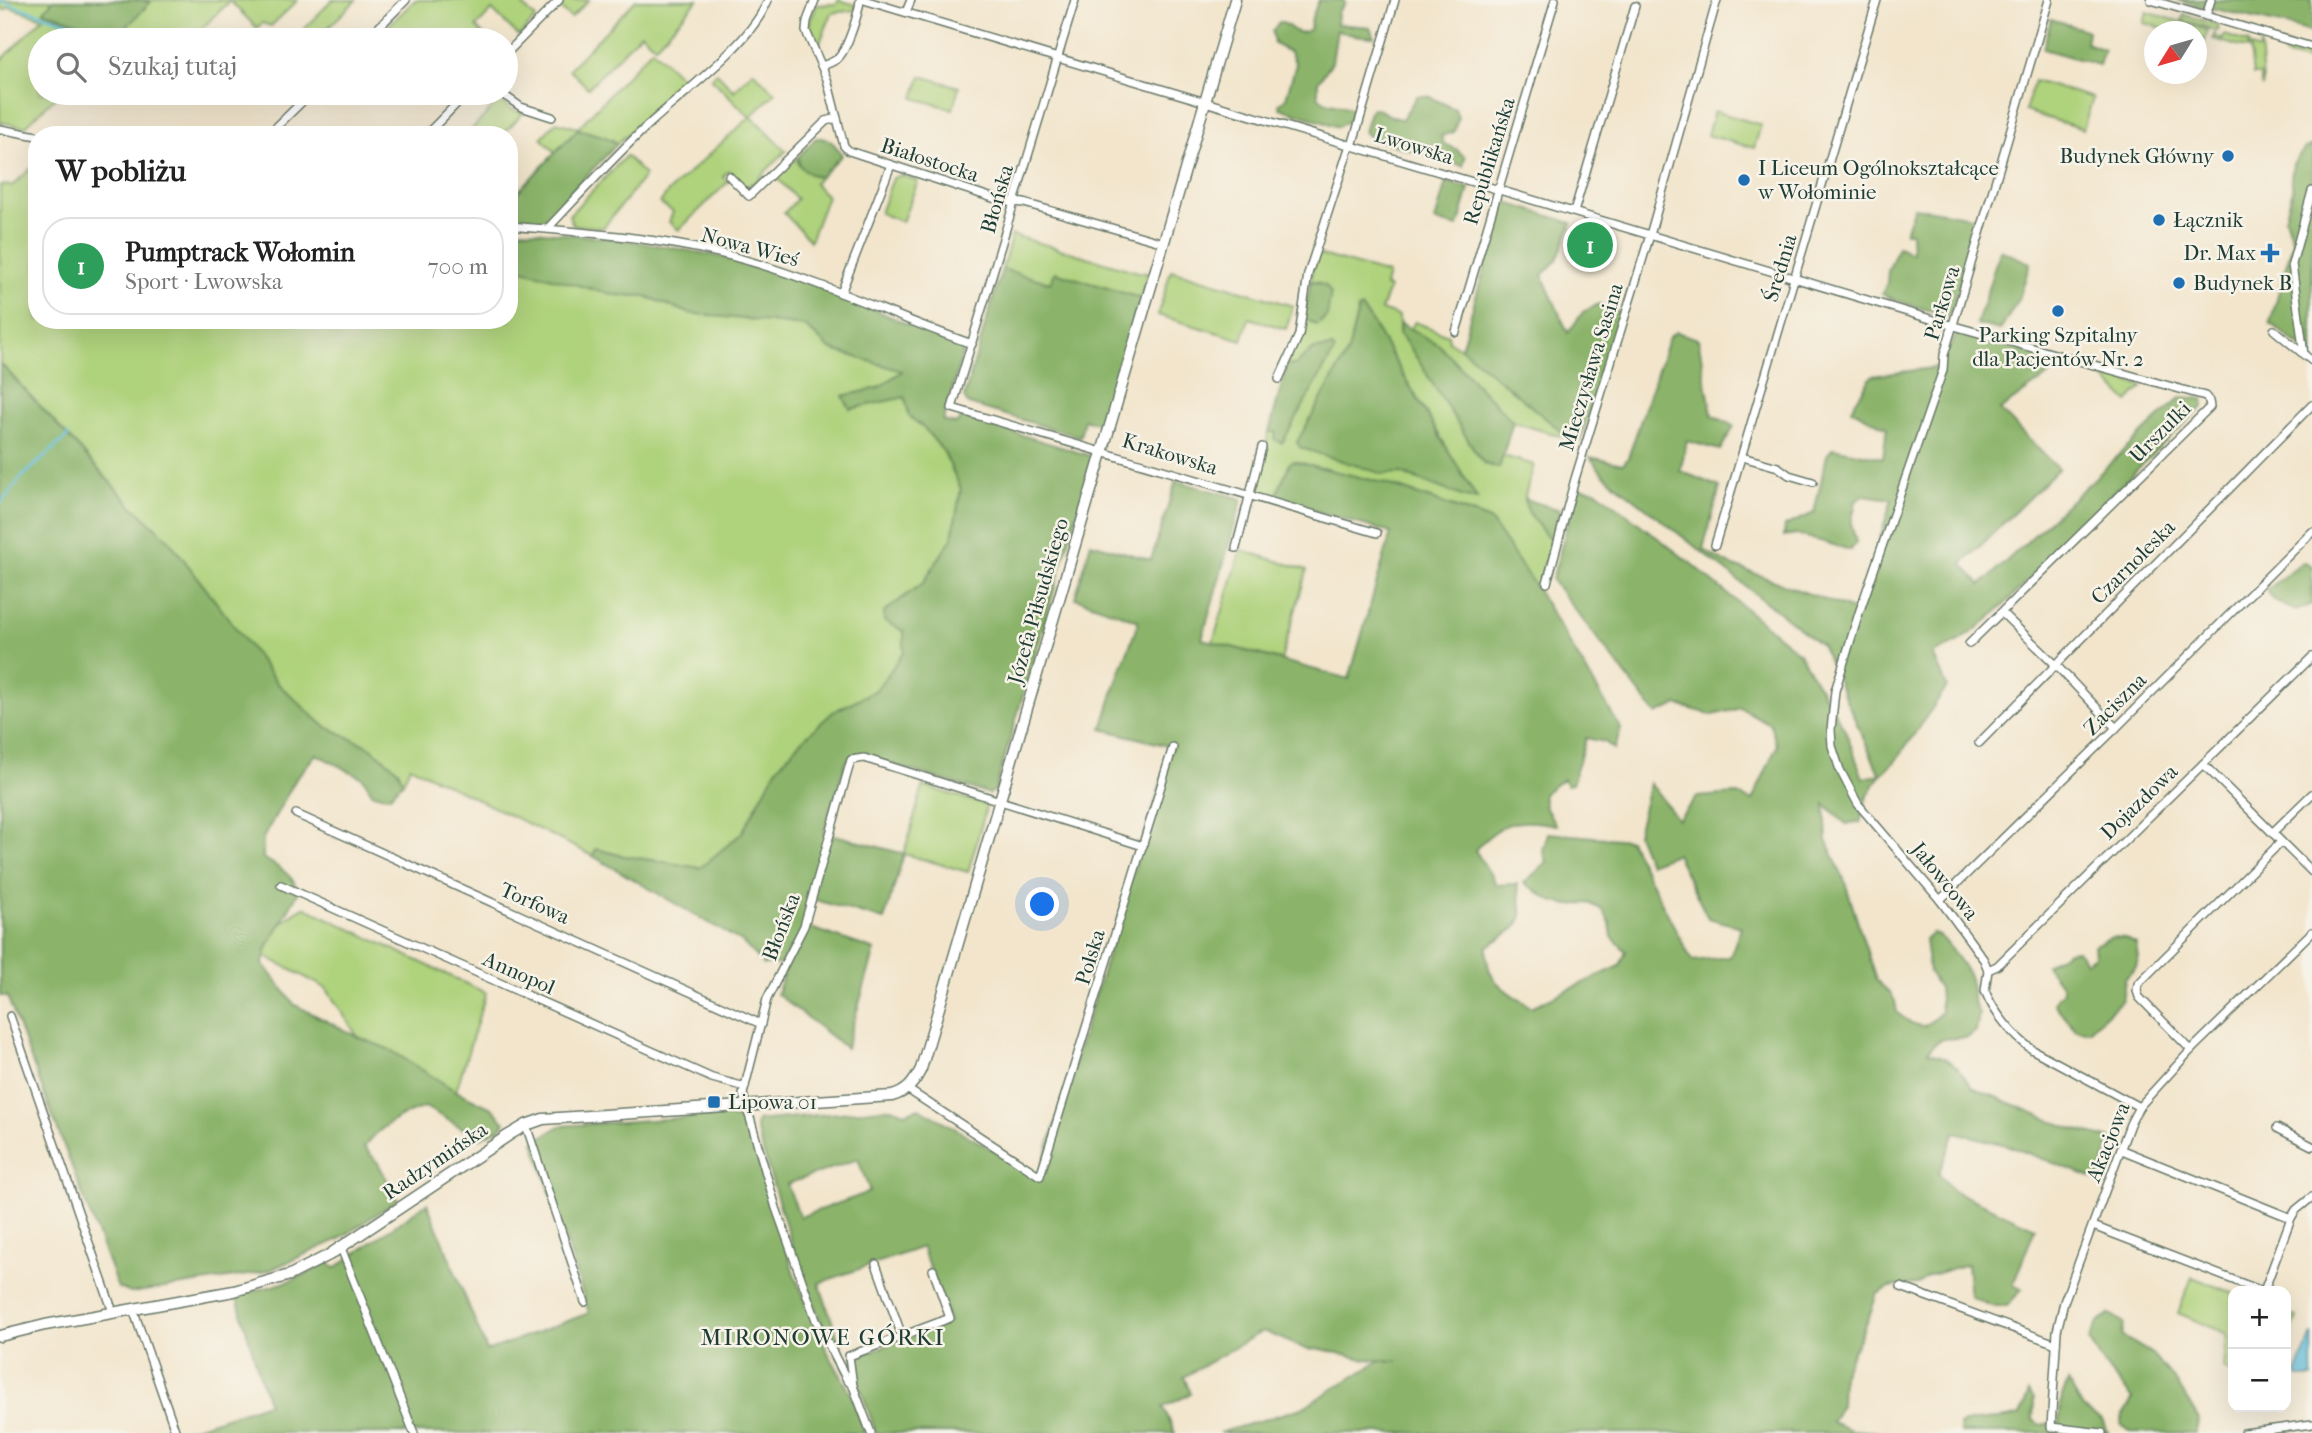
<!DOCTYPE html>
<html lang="pl">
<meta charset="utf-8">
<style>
:root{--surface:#fff;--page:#f2f2f2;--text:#222;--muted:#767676;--line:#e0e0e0;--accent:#1f6fb2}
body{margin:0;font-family:"IM FELL French Canon",serif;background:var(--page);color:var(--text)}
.controls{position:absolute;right:21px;bottom:21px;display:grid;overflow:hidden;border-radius:14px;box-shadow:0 7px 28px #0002}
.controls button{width:63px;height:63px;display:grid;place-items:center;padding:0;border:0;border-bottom:2px solid var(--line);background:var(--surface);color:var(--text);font:35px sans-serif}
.compass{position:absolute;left:2144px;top:21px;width:63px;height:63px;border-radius:50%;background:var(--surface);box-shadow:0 7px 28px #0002;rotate:233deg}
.you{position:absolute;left:1043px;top:905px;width:24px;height:24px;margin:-18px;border:5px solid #fff;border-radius:50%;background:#1a73e8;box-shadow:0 0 0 10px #1a73e833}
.badge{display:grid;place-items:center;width:46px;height:46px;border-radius:50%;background:var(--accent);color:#fff;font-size:23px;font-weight:700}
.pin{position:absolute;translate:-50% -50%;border:4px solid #fff;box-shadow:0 2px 7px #0006}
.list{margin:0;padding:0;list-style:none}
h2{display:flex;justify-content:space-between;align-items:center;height:91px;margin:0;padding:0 28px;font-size:30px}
h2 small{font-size:23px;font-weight:400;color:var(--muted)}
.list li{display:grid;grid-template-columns:46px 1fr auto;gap:21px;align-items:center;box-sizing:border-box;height:98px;margin:0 14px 14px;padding:0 14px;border:2px solid var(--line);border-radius:28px}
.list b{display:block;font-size:26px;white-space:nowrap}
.list p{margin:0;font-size:23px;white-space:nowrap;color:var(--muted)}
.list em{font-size:23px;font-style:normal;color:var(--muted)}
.icon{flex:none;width:38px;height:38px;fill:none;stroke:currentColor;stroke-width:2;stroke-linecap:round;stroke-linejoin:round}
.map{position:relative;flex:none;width:2312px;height:1433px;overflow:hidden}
.search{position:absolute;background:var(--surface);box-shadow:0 7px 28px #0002;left:28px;top:28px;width:490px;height:77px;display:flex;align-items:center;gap:18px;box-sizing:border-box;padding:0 24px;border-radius:38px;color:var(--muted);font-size:26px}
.panel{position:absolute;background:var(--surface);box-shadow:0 7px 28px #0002;left:28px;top:126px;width:490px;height:203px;border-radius:28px}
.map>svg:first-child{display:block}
.green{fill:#afd27b;stroke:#678858;stroke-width:2;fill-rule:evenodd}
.forest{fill:#8bb46b;stroke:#557850;stroke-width:2;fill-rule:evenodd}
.water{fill:#61c0df;stroke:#407e8a;stroke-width:2}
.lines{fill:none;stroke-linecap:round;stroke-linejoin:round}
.stream{stroke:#61c0df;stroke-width:2.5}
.street-casing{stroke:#697869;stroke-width:10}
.secondary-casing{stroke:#697869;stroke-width:13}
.street{stroke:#fff;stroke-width:7}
.secondary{stroke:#fff;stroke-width:10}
.poi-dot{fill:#1f6fb2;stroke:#f7f3e8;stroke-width:2.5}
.labels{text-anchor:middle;stroke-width:5;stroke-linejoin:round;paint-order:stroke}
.street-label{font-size:21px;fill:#1f3d34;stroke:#f7f3e8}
.poi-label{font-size:21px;fill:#1f3d34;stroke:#f7f3e8;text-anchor:start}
.neighbourhood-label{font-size:23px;letter-spacing:2px;fill:#1f3d34;stroke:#f7f3e8}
</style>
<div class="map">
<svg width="2312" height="1433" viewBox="0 0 2312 1433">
<rect width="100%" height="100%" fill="#f7f3e8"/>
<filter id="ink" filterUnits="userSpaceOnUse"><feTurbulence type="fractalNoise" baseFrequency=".0143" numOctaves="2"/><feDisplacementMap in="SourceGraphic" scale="14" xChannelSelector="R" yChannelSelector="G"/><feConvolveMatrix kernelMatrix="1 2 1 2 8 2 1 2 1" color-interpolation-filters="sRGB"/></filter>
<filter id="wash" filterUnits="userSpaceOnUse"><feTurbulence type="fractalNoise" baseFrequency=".00686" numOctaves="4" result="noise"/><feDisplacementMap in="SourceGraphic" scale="28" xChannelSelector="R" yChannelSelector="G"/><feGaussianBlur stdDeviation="1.57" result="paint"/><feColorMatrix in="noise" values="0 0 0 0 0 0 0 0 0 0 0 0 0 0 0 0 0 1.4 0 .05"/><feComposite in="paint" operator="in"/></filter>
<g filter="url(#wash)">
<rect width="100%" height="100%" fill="#f2e5cc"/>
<g class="green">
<polygon points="0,0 53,0 44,12 106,33 150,2 142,0 298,0 271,26 262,23 257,28 230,1 190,40 40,40 40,93 59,93 25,127 0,122 0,62 43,18 9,7 5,10 0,8"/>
<polygon points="332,0 356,0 316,40 294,40"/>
<polygon points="415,0 517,0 536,18 519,36 492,10 476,27 489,40 374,40"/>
<polygon points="566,0 589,0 571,18 559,7"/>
<polygon points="636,0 698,0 655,46 641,33 588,88 569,69"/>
<polygon points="839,0 856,5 857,10 832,13 818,47 809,23 817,5 836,4"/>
<polygon points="2147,12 2208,30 2205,41 2197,38 2196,32 2174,31 2144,23"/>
<polygon points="2184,15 2219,25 2218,31 2182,20"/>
<polygon points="2215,32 2215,37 2223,39 2225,35 2249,43 2248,49 2213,39"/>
<polygon points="2260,43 2263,82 2262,87 2260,75 2253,75 2250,50 2251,47 2260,50"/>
<polygon points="2286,45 2312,52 2312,59 2309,61 2286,56 2280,48"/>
<polygon points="652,49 685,81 617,144 613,140 578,129 555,152 541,138 556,122 578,128"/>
<polygon points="753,71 775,93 751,116 786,151 754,183 745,187 728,171 723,177 728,182 679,230 669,222 673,212 660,203 668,192 750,117 711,78 717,73 734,91"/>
<polygon points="921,76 959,87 953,109 914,98"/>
<polygon points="2034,81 2093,98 2083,129 2025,111"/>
<polygon points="501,99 510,109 523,113 502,135 467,134"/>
<polygon points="1714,111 1761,125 1754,148 1707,135"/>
<polygon points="626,156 645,175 603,228 573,225 569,215"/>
<polygon points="798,157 798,164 810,174 820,177 814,183 827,196 810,241 784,213 797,199 776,177"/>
<polygon points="37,163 37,320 509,320 509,266 614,295 645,296 689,313 805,326 830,349 903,371 909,416 925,429 944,452 961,489 952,538 923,583 884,612 884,621 904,631 904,652 876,690 833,712 777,768 742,833 701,868 619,855 596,849 593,856 410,766 403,782 398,770 370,747 324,726 278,684 168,539 132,506 0,363 0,185 12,186"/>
<polygon points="901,175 918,181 902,222 880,213 893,178"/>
<polygon points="1585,231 1607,238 1604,260 1571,249 1576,237"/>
<polygon points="1012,235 1138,272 1148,273 1140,298 1055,272 1051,283 1002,269"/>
<path d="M1318,254L1388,274L1385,286L1389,288L1381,310L1399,316V333L1413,352L1480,459L1485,464L1499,468L1503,456L1534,465L1524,499C1527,514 1540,530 1552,539L1537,589L1490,520L1478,515L1387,484L1294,461L1290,463L1275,499L1258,494L1254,491L1269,432H1276L1332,347L1312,350L1296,365H1287L1303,318L1321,323L1327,316L1319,282L1311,281L1313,264ZM1358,310L1368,316L1477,498L1412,478L1402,473H1383L1301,448L1297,443L1348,352Z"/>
<polygon points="1171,270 1293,306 1286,329 1249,318 1242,340 1158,315"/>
<polygon points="1415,322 1448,335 1449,341 1461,348 1563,432 1567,438 1513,422 1439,345 1410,329"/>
<polygon points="2101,375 2143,386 2128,402"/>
<polygon points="1241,550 1307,570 1281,660 1213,642"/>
<polygon points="923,786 987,805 968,872 904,854"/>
<path d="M304,907L486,993L456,1091L424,1078L419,1068L390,1050L358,1037L326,988L265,956C271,933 283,918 304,907Z"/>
<polygon points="2192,1277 2233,1293 2233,1375 2224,1368 2227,1334 2178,1313"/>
<polygon points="2286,1312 2297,1317 2286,1348"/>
</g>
<g class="forest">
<polygon points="53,0 142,0 150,3 114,40 102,31 44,11"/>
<path d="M1319,0H1343L1345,3L1338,12L1337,24L1370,27L1374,37L1353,35L1337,30L1332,62L1318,82V96C1329,108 1340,101 1353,110L1348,121L1338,127L1280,108L1279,104L1286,98L1296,64L1290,52L1274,44L1272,32L1279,22C1292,24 1294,39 1310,29L1312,17Z"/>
<polygon points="2175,0 2312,0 2312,33 2294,27"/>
<polygon points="2051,19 2088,31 2086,43 2104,50 2099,65 2043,49"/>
<path d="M1417,96H1428L1455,109L1458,117L1454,132L1441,136L1444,144L1456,149L1465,157L1463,166L1371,138L1364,132L1370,112L1373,108C1384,110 1391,119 1402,119Z"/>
<polygon points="578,129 606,137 617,144 541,223 509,221 509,201"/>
<path d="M816,138C830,137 835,144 842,155L820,177C808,174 799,170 798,157Z"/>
<polygon points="2312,145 2312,356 2270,323 2293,242 2285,218 2293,189 2291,179 2293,164 2305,148"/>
<polygon points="1446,182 1469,188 1458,227 1435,221"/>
<polygon points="1504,202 1572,223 1557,260 1542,275 1568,333 1583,312 1599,304 1621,313 1580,442 1567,438 1562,432 1461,348"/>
<polygon points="1914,207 1978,218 1952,309 1947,316 1895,300 1882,294 1887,283 1888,271 1898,247 1912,253 1911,232 1905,232"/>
<path d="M509,229C587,235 666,243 742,262C814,281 884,312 951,345L958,346L963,351L943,421L956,424L962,417L1091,456L1093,459L995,790L989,794L861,755H853L846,762L824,832L904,854L884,920L812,899L805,926L875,950L846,1048L777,994L794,943L780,964L764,965L742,942L593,856L596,849L619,855L700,868L742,833L777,768L799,743L833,712L876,690L904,652V631L884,621V612L923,583L952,538L961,489L944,452L925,429L909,416L905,397L850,409L843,396L878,388L902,371L830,349L805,326L689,313L645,296L614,295L509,266Z"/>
<polygon points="2000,250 2030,263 2019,299 2000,330 1977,324"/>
<polygon points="1002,269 1051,283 1055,272 1140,298 1103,425 1084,419 1080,437 968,404 964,397"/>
<polygon points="1311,281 1325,285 1331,293 1327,316 1317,325 1303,318"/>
<polygon points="1361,308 1368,316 1477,499 1464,497 1402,473 1383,474 1301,448 1297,442 1348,352 1358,310"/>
<polygon points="1400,323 1439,345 1513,422 1499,468 1485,464 1479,457 1413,352 1399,333"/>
<path d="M1676,332L1698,339L1712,415L1734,426L1720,450L1687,441L1680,471L1720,487L1703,549L1726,563L1858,612L1892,499L1864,495L1856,501L1851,523L1856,542L1851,550L1796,534L1784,536L1785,526L1814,513L1827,455L1833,448L1883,458L1887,428L1851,409L1872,376L1939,367L1958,332L2064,364L2000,410L2058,469L1962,564L1981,585L2181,397L2203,399L2204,406C2152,452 2104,503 2055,552C2019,589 1982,635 1933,654L1947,687L1894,763L1880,775L1866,799L1860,823L1846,824L1825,804L1827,842L1844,879L1876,980L1891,994L1895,1001L1897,1013C1918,1028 1922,1033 1941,1012L1939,988L1929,972L1925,940L1933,933C1936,935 1940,936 1943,939C1945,940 1968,973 1969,976C1974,991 1970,999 1979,1014L1976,1031L1967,1038C1950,1038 1937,1036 1928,1052L1945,1058L1958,1068L1972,1087L2067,1127L2111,1139L2098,1180L2009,1146L1955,1132L1939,1173L1952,1190L2035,1228L2013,1285L2022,1289L2007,1306H1991L1970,1296L1967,1264L1928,1276L1918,1284L1890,1287L1877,1294L1869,1317L1842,1375L1841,1405L1831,1422L1851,1430L1891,1433H1219L1302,1408L1379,1361H1398L1363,1359L1321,1349L1308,1350L1263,1331L1184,1377L1191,1394L1163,1407L1175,1433H876L858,1381L859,1375L853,1358L949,1322L922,1247L819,1283L849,1370L846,1373C804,1297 782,1211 756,1129L757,1121L892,1108L905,1113L919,1108L1039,1176L1172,747L1102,729L1118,677L1139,621L1075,598L1091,543L1151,560L1176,481L1242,499L1202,639L1349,679L1391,533L1275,499L1290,463L1293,461L1387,484L1490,520L1537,589L1621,729L1614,749L1605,742L1586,738L1572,784L1567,785L1563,779L1543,794L1545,807L1556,825C1518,818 1502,820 1475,850L1497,885L1517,884C1526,929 1523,922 1487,947C1484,981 1505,990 1531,1007L1620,966L1626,951L1612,937L1610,923L1603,910L1589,903L1568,905L1552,901L1524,883L1547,862L1543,850L1548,833L1629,840L1692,961L1730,957L1741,927L1708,918L1676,854L1649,864L1637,834L1650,783L1678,820L1697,797L1736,794L1752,801L1777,746L1770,724L1741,708L1713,715L1677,705L1656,714L1552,580L1578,488L1595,490L1688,561L1799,653L1845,730L1863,778L1880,775L1822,646L1604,475L1590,457L1623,464L1628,458L1669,337ZM858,1159L870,1192L800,1217L787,1184Z"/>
<polygon points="1332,347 1335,350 1282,443 1274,440 1276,432 1269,432 1287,365 1296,365 1312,350"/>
<path d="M0,363L132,506L168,539L278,684L324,726L370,747L398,770L403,782L389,796L373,794L363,778L316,754L297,777L263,838V858C278,867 295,875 298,893L267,947L263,964L295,1005L358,1037L390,1050L456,1091L492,1108L505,1122L501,1128L480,1138L425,1107C402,1114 379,1127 364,1147L378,1163L398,1200L339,1239L270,1270L254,1274L131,1293L118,1288L7,996H0Z"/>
<polygon points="1524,499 1560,510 1552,539 1547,537 1528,511"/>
<path d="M2301,563L2308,564L2312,567V604L2296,611C2284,605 2272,603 2267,590Z"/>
<polygon points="2112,937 2125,938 2136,944 2138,959 2136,967 2125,979 2122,1000 2089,1031 2076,1030 2054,1004 2056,998 2063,992 2062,986 2046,965 2068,951 2077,950 2086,962 2095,956 2094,945"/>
<path d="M725,1115L746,1123L794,1274L826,1349L851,1394L865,1433H177L268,1403L236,1295C267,1288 301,1281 327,1262L335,1268L427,1203L487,1351L589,1313L534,1142L560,1126Z"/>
<polygon points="2110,1314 2124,1323 2122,1336 2152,1354 2175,1380 2199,1420 2195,1433 2131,1432 2121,1424 2123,1415 2133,1399 2105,1366 2089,1340 2098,1322"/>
<path d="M2068,1382L2083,1408L2102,1420L2108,1433H1961L1960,1425C1979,1417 2000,1422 2020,1415L2029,1392L2034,1399L2033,1420L2040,1425L2059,1422L2062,1396Z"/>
</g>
<polygon class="water" points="2312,1334 2312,1377 2298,1377 2296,1374"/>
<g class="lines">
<g class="stream">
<polyline points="0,1 97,32 111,40"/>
<polyline points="0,504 21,478 69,435"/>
</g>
</g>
</g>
<g filter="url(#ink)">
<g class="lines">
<g class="street-casing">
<g id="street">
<polyline points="815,0 807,21 806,31 827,79 844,146 849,151 1002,201 1024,203 1164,243"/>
<polyline points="864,0 1954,326 2205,396 2209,401 2210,407 1969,644"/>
<polyline points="1075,0 952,408 1377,533"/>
<path d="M2049,0L1944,355L1943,370L1859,613L1835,691L1831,730L1832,746L1840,770L1858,804L1940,900L1984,960L1988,970L1985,991C1994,1013 2014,1037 2033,1050L2139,1107"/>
<polyline points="2151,0 2312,47"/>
<polyline points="906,12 911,0"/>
<polyline points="2206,16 2211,0"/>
<polyline points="366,40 406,0"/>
<polyline points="506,54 559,0"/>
<path d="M822,66C827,64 834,62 838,58C847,50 859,13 860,0"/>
<polyline points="501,93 521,107 552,117"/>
<polyline points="0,129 37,136"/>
<polyline points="268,135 311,93"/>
<polyline points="426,135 467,93"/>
<polyline points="1352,146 1395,0"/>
<polyline points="729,176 749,196 826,121 837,118"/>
<polyline points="1574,212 1635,6"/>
<path d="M509,226C590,233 673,238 752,262C827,284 898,318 972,344"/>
<path d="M548,228C580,194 612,159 646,127C681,94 751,44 768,0"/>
<polyline points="841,293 891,165"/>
<polyline points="2274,330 2312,361"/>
<polyline points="1456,332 1555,0"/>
<polyline points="2304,355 2292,264 2312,191"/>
<polyline points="1279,379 1299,335 1308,274 1350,145"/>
<polyline points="1742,457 1778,467 1789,475 1813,482"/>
<polyline points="1715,545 1877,0"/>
<polyline points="1236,548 1262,447"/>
<polyline points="1547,583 1575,479 1650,235 1717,0"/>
<polyline points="2002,613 2056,665 2116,728"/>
<polyline points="1979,743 2312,405"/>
<polyline points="2203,764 2312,872"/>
<polyline points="296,814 761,1024"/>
<polyline points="2272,833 2312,794"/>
<polyline points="281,885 712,1078 745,1087"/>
<polyline points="1940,900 2116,728 2312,532"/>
<polyline points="1988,970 1997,966 2312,657"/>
<polyline points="10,1016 113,1312"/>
<polyline points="2191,1050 2139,997 2137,991 2138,984 2281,842"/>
<polyline points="907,1089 1040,1176 1173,747"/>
<polyline points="526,1125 585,1302"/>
<polyline points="2277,1128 2312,1146"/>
<polyline points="2122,1150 2291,1218"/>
<polyline points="2093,1226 2262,1291"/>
<polyline points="341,1248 414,1433"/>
<polyline points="876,1264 902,1336"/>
<polyline points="1901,1287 2056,1344"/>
<polyline points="2264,1291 2291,1218 2296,1210 2312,1197"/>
<polyline points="133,1309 176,1433"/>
<polyline points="853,1386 849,1356 950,1318 933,1270"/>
<polyline points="871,1433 853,1386 847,1380 816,1320 776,1208 743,1094 767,999 804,926 851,760 864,758 1143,846"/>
<polyline points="2102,1433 2051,1427 2057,1331 2064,1302 2130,1124 2139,1107 2191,1050 2312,932"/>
<polyline points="2244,1433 2312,1424"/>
</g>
</g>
<g class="secondary-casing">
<path id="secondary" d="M0,1336L45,1325L234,1291L290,1275L329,1255L509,1135L526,1125L543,1119L892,1096C907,1092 914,1083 921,1069L1235,0"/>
</g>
<use href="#street" class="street"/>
<use href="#secondary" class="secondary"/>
</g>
</g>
<g class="poi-dot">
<circle cx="2228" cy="156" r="7"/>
<circle cx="1744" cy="180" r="7"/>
<circle cx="2159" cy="220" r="7"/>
<path d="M2266.5 242.5h7v7h7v7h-7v7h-7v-7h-7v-7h7z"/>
<circle cx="2179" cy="283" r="7"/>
<circle cx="2058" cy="311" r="7"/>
<rect x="707" y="1095" width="14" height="14" rx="3.5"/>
</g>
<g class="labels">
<g class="street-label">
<text transform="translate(1414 146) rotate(17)" y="7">Lwowska</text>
<text transform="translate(930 160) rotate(18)" y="7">Białostocka</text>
<text transform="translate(1489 161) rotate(-73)" y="7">Republikańska</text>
<text transform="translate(997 199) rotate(-74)" y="7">Błońska</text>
<text transform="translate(750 247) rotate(15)" y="7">Nowa Wieś</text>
<text transform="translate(1780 268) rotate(-73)" y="7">Średnia</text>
<text transform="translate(1942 303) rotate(-73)" y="7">Parkowa</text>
<text transform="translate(1591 367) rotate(-73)" y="7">Mieczysława Sasina</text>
<text transform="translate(2160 432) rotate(-45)" y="7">Urszulki</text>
<text transform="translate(1170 454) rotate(17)" y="7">Krakowska</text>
<text transform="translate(2133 562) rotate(-45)" y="7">Czarnoleska</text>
<text transform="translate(1038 601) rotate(-74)" y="7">Józefa Piłsudskiego</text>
<text transform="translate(2115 704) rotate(-45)" y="7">Zaciszna</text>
<text transform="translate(2139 802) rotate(-44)" y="7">Dojazdowa</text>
<text transform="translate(1945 881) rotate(51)" y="7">Jałowcowa</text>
<text transform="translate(535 903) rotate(24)" y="7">Torfowa</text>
<text transform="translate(781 927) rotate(-69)" y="7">Błońska</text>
<text transform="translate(1090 957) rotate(-73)" y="7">Polska</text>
<text transform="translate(519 973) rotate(24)" y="7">Annopol</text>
<text transform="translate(2108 1142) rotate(-68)" y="7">Akacjowa</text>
<text transform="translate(435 1161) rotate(-34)" y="7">Radzymińska</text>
</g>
<g class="poi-label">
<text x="2214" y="163" text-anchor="end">Budynek Główny</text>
<text x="1758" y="175">I Liceum Ogólnokształcące<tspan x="1758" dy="24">w Wołominie</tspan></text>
<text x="2173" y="227">Łącznik</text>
<text x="2256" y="260" text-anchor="end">Dr. Max</text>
<text x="2193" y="290">Budynek B</text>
<text x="2058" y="342" text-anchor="middle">Parking Szpitalny<tspan x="2058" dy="24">dla Pacjentów Nr. 2</tspan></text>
<text x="728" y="1109">Lipowa 01</text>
</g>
<g class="neighbourhood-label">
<text x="823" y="1345">MIRONOWE GÓRKI</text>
</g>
</g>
</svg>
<div class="controls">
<button>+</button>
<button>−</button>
</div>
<svg class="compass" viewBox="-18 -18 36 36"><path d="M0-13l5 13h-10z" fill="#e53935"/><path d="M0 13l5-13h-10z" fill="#767676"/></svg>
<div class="you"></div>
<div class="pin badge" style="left:1590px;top:245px;background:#2e9e5b">1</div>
<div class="search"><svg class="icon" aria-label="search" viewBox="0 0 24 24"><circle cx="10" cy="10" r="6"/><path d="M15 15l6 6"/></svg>Szukaj tutaj</div>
<section class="panel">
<h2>W pobliżu<small></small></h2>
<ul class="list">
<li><span class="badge" style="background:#2e9e5b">1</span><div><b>Pumptrack Wołomin</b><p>Sport · Lwowska</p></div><em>700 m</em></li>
</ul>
</section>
</div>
